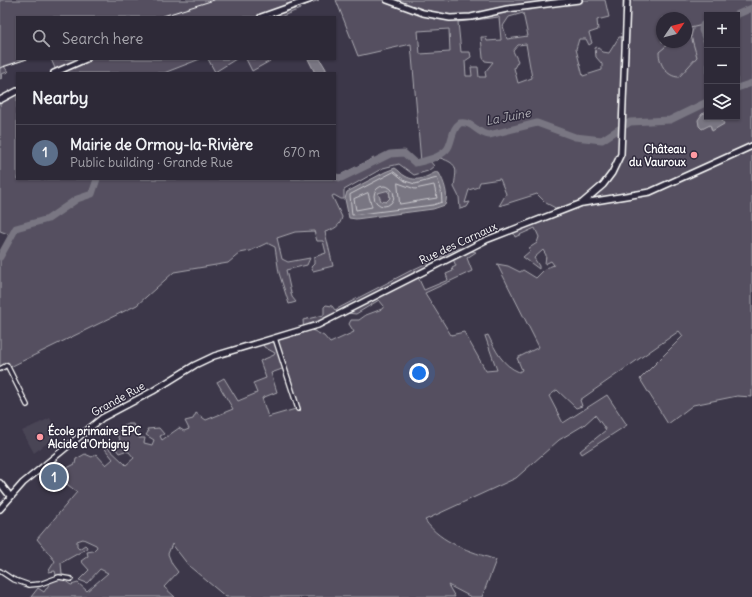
<!DOCTYPE html>
<meta charset="utf-8">
<style>
:root{--surface:#2d2937;--page:#35313f;--text:#f1f3f6;--muted:#a7a6ad;--line:#484552;--accent:#e69b98}
body{margin:0;font-family:Delius,sans-serif;background:var(--page);color:var(--text)}
.controls{position:absolute;right:12px;top:12px;display:grid;overflow:hidden;border-radius:0px;box-shadow:0 1px 3px #0004}
.controls button{width:36px;height:36px;display:grid;place-items:center;padding:0;border:0;border-bottom:1px solid var(--line);background:var(--surface);color:var(--text);font:20px sans-serif}
.compass{position:absolute;left:656px;top:12px;width:36px;height:36px;border-radius:50%;background:var(--surface);box-shadow:0 1px 3px #0004;rotate:55deg}
.you{position:absolute;left:419px;top:373px;width:14px;height:14px;margin:-10px;border:3px solid #fff;border-radius:50%;background:#1a73e8;box-shadow:0 0 0 6px #1a73e833}
.badge{display:grid;place-items:center;width:26px;height:26px;border-radius:50%;background:var(--accent);color:#fff;font-size:13px;font-weight:700}
.pin{position:absolute;translate:-50% -50%;border:2px solid #fff;box-shadow:0 1px 4px #0006}
.list{margin:0;padding:0;list-style:none}
h2{display:flex;justify-content:space-between;align-items:center;height:52px;margin:0;padding:0 16px;font-size:17px}
h2 small{font-size:13px;font-weight:400;color:var(--muted)}
.list li{display:grid;grid-template-columns:26px 1fr auto;gap:12px;align-items:center;box-sizing:border-box;height:56px;padding:0 16px;border-top:1px solid var(--line)}
.list b{display:block;font-size:15px;white-space:nowrap}
.list p{margin:0;font-size:13px;white-space:nowrap;color:var(--muted)}
.list em{font-size:13px;font-style:normal;color:var(--muted)}
.icon{flex:none;width:22px;height:22px;fill:none;stroke:currentColor;stroke-width:2;stroke-linecap:round;stroke-linejoin:round}
.map{position:relative;flex:none;width:752px;height:597px;overflow:hidden}
.search{position:absolute;background:var(--surface);box-shadow:0 1px 3px #0004;left:16px;top:16px;width:320px;height:44px;display:flex;align-items:center;gap:10px;box-sizing:border-box;padding:0 14px;border-radius:0px;color:var(--muted);font-size:15px}
.panel{position:absolute;background:var(--surface);box-shadow:0 1px 3px #0004;left:16px;top:72px;width:320px;height:108px;border-radius:0px}
.map>svg:first-child{display:block}
.built{fill:#494455}
.green{fill:#555060;stroke:#aaa8b0;fill-rule:evenodd}
.water{fill:#797682;stroke:#afadb4;fill-rule:evenodd}
.lines{fill:none;stroke-linecap:round;stroke-linejoin:round}
.shore{stroke:#c9c8cd;stroke-width:1}
.stream{stroke:#afadb4;stroke-width:1}
.river{stroke:#797682;stroke-width:7}
.street-casing{stroke:#fff;stroke-width:6}
.secondary-casing{stroke:#fff;stroke-width:8}
.street{stroke:#2f2a3d;stroke-width:3.5}
.secondary{stroke:#2f2a3d;stroke-width:5}
.rail{stroke:#fff;stroke-width:1}
.poi-dot{fill:#ff9aa2;stroke:#2f2a3d;stroke-width:1.5}
.labels{text-anchor:middle;stroke-width:3;stroke-linejoin:round;paint-order:stroke}
.poi-label{font-size:11px;font-weight:bold;fill:#fff;stroke:#2f2a3d;text-anchor:end}
.street-label{font-size:11px;fill:#fff;stroke:#2f2a3d}
.water-label{font-size:12px;font-style:italic;fill:#b5b4ba;stroke:#2f2a3d}
</style>
<div class="map">
<svg width="752" height="597" viewBox="0 0 752 597">
<rect width="100%" height="100%" fill="#3c3749"/>
<filter id="ink" filterUnits="userSpaceOnUse"><feTurbulence type="fractalNoise" baseFrequency=".025" numOctaves="2"/><feDisplacementMap in="SourceGraphic" scale="8" xChannelSelector="R" yChannelSelector="G"/><feConvolveMatrix kernelMatrix="1 2 1 2 8 2 1 2 1" color-interpolation-filters="sRGB"/></filter>
<g filter="url(#ink)">
<polygon class="built" points="50,418 57,433 51,440 34,453 22,431"/>
<g class="green">
<polygon points="0,0 319,0 300,7 300,9 280,17 17,17 17,59 27,59 4,66 8,72 1,74 2,78 0,79"/>
<path d="M336,0H605L609,17L597,20L598,30L589,33L592,43L589,45L586,39H579L576,49L583,76L602,70V64L596,57L595,48L597,47L603,52L609,53L619,37H624L623,0H752V397L737,396L693,405L668,424L640,379L683,336L679,331L580,400L582,406L576,408L557,390L549,396L563,423L607,395L627,425L582,454L580,451L606,430L595,415L584,425L559,440L516,478L425,520C441,544 471,551 496,560L482,597H471L448,585L455,597H226L189,566L172,544L168,554L172,564L178,572L164,587L175,597H31L38,588L44,592L52,580H58L61,578L71,585L78,583L87,591L108,573L100,569L87,583L79,580L89,570L81,561L88,556L87,552L93,551L97,547L96,545L83,539L77,541V547L79,549L85,545L87,547L86,549L61,563L62,574L56,575L55,571L48,572L55,561L37,539L77,492L59,478L61,474L66,472L67,468L75,464L76,459L85,454L92,457L96,454L106,465L113,459L101,444L103,443L126,465L134,458L129,452L125,451L119,453L116,449L118,442L120,439L116,433L125,424H133L139,438H145L144,443L152,445L154,440L146,435L148,432L147,429L159,428L164,434L160,436L162,440L179,428L184,431L189,429L185,421L193,419L196,413L206,420L233,409L217,382L224,378L238,401L257,393L253,383L266,378L260,361L274,355L275,353L264,347L263,343L304,333L303,320L324,315V307L326,305L332,306L335,310L412,270L460,248L476,252L467,258L472,271L425,293L451,335L464,332L486,371L497,370L485,336L488,335C496,351 502,365 519,372L522,370L517,358L539,347L497,264L508,266L520,272L523,270L536,278L546,268L554,265L551,261L545,264L546,255L543,250L534,258L539,266V269L523,257L530,251L529,248L537,243L539,237L535,228L515,237L513,231L563,212L546,203L537,194L499,206L506,194L500,179L480,182L478,187L469,190L465,203L470,202L467,207L460,209L459,197L454,187C456,170 460,164 440,158L438,160L430,161L434,166L428,171L414,175L399,164L383,168L344,190V199H341L334,195L332,196L342,217C340,227 334,229 325,232L333,266L313,271L311,267L314,264V257L326,253L323,241H317L314,231L295,232L277,238L282,259L288,262L310,258L307,265L286,270L292,297L296,302L289,304L279,273L275,247L267,243L250,251L240,253L228,263L174,272L137,305L0,372V251L4,252C10,246 10,242 8,234L0,231V103L17,94V179H335V174L340,175L374,158L375,160L392,153H404L412,162H421L411,44L358,56ZM523,13L528,36L507,39L503,26L509,17ZM707,15H737V117H707ZM499,17L501,40L487,41L486,37H481L483,58L485,61L493,62L485,72L486,77H479L478,67H471L472,76H466L465,61L471,57L470,52H461L458,22ZM662,18H686V42H662ZM449,29L450,52L420,54L418,31ZM526,44L532,78L518,83L514,68L518,61L513,51L518,45ZM453,259L456,266L452,268L453,271L446,274L448,280L424,290L417,275ZM379,300L384,306L382,309L366,315L359,320H351L349,324L354,332L330,343L324,336L312,330L347,313L356,314ZM285,368L299,408L268,417L262,398L277,392L271,373Z"/>
<polygon points="51,59 200,59 164,73 57,73"/>
<polygon points="208,59 236,59 215,72"/>
<polygon points="246,59 269,59 270,61 252,71"/>
<circle cx="384" cy="196" r="6"/>
</g>
<g class="water">
<polygon points="308,59 320,59 326,69 326,73 315,73"/>
<polygon points="707,112 707,117 734,117 722,120 724,124 712,131 710,125 702,129 699,126 698,120 702,114"/>
<path d="M395,168C399,170 401,174 405,176C417,183 426,177 436,172L439,173C444,182 449,195 445,205L433,209L356,219L349,218L345,199L347,192L385,172ZM389,190L390,198L386,202L381,201L378,193Z"/>
</g>
<g class="lines">
<g class="shore">
<polygon points="394,172 405,181 415,184 437,178 441,189 442,202 433,205 352,215 350,195"/>
<polygon points="398,183 415,189 434,185 437,198 400,204"/>
<circle cx="384" cy="196" r="10"/>
<polygon points="368,193 372,207 356,210 354,199"/>
</g>
<g class="stream">
<polyline points="686,29 703,25"/>
<path d="M667,42L665,47L659,52C659,64 667,77 679,77L697,57L691,36L693,29"/>
</g>
<g class="river">
<polyline points="736,15 752,8"/>
<polyline points="707,24 703,25 702,30 707,43"/>
<polyline points="737,88 752,83"/>
<path d="M335,177L341,178L390,154L404,153L415,163C425,161 445,156 449,146C453,137 452,129 460,123C473,121 477,134 489,135L537,123L575,137L602,140L630,122L670,120L707,102"/>
<polyline points="0,257 16,228 48,219 77,199 92,194 97,179"/>
</g>
<g class="street-casing">
<g id="street">
<polyline points="275,338 298,409"/>
<polyline points="0,369 7,365 27,405"/>
<polyline points="0,571 12,579 29,585 40,584 59,577 71,579"/>
</g>
</g>
<g class="secondary-casing">
<g id="secondary">
<polyline points="387,0 423,13 450,18 471,17 507,9 579,0"/>
<polyline points="261,17 309,0"/>
<polyline points="54,73 86,59"/>
<polyline points="0,100 17,91"/>
<polyline points="583,203 650,192 752,146"/>
<polyline points="0,483 10,496"/>
<polyline points="0,509 23,483 102,418 153,391 195,365 214,356 318,325 486,240 582,203 603,185 612,173 621,154 627,0"/>
</g>
</g>
<use href="#street" class="street"/>
<use href="#secondary" class="secondary"/>
<g class="rail">
<polyline points="160,17 214,0"/>
<polyline points="0,68 27,59"/>
</g>
</g>
</g>
<g class="poi-dot">
<circle cx="694" cy="155" r="4"/>
<circle cx="40" cy="437" r="4"/>
</g>
<g class="labels">
<g class="poi-label">
<text x="686" y="153">Château<tspan x="686" dy="13">du Vauroux</tspan></text>
<text x="48" y="435" text-anchor="start">École primaire EPC<tspan x="48" dy="13">Alcide d'Orbigny</tspan></text>
</g>
<g class="street-label">
<text transform="translate(458 243) rotate(-25)" y="4">Rue des Carnaux</text>
<text transform="translate(118 399) rotate(-29)" y="4">Grande Rue</text>
</g>
<g class="water-label">
<text transform="translate(508 117) rotate(-11)" y="4">La Juine</text>
</g>
</g>
</svg>
<div class="controls">
<button>+</button>
<button>−</button>
<button><svg class="icon" aria-label="layers" viewBox="0 0 24 24"><path d="M12 4l9 5-9 5-9-5zM3 14l9 5 9-5"/></svg></button>
</div>
<svg class="compass" viewBox="-18 -18 36 36"><path d="M0-13l5 13h-10z" fill="#e53935"/><path d="M0 13l5-13h-10z" fill="#a7a6ad"/></svg>
<div class="you"></div>
<div class="pin badge" style="left:54px;top:477px;background:#5c6f8a">1</div>
<div class="search"><svg class="icon" aria-label="search" viewBox="0 0 24 24"><circle cx="10" cy="10" r="6"/><path d="M15 15l6 6"/></svg>Search here</div>
<section class="panel">
<h2>Nearby<small></small></h2>
<ul class="list">
<li><span class="badge" style="background:#5c6f8a">1</span><div><b>Mairie de Ormoy-la-Rivière</b><p>Public building · Grande Rue</p></div><em>670 m</em></li>
</ul>
</section>
</div>
